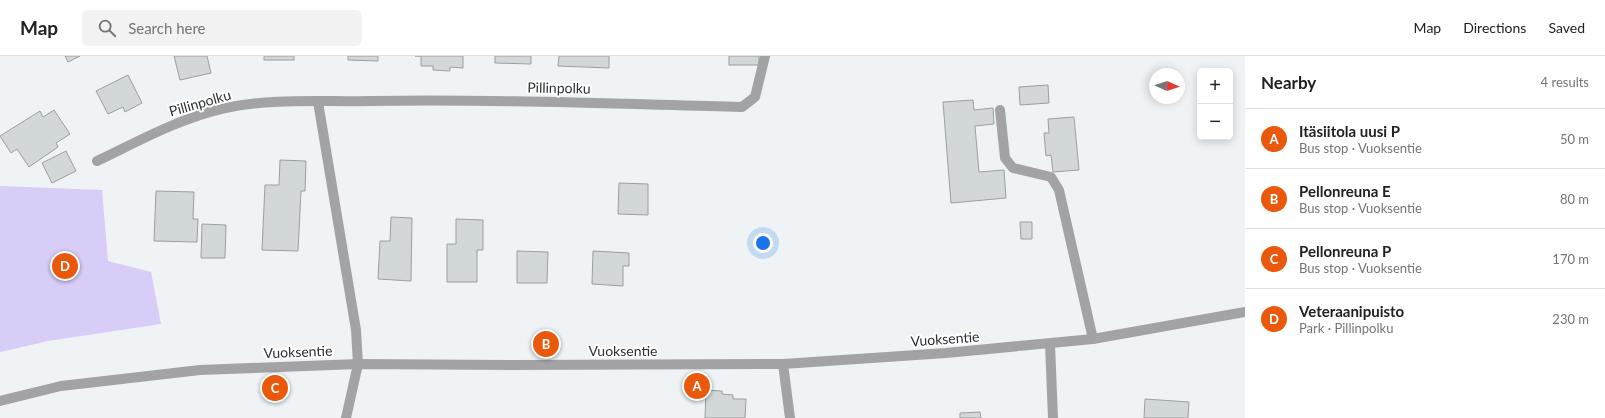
<!DOCTYPE html>
<meta charset="utf-8">
<style>
:root{--surface:#fff;--page:#f2f2f2;--text:#202124;--muted:#757577;--line:#e0e0e0;--accent:#ea580c}
body{margin:0;font-family:Lato,sans-serif;background:var(--page);color:var(--text)}
.controls{position:absolute;right:12px;top:12px;display:grid;overflow:hidden;border-radius:6px;box-shadow:0 2px 10px #0003}
.controls button{width:36px;height:36px;display:grid;place-items:center;padding:0;border:0;border-bottom:1px solid var(--line);background:var(--surface);color:var(--text);font:20px sans-serif}
.compass{position:absolute;left:1149px;top:12px;width:36px;height:36px;border-radius:50%;background:var(--surface);box-shadow:0 2px 10px #0003;rotate:93deg}
.you{position:absolute;left:763px;top:187px;width:14px;height:14px;margin:-10px;border:3px solid #fff;border-radius:50%;background:#1a73e8;box-shadow:0 0 0 6px #1a73e833}
.badge{display:grid;place-items:center;width:26px;height:26px;border-radius:50%;background:var(--accent);color:#fff;font-size:13px;font-weight:700}
.pin{position:absolute;translate:-50% -50%;border:2px solid #fff;box-shadow:0 1px 4px #0006}
.list{margin:0;padding:0;list-style:none}
h2{display:flex;justify-content:space-between;align-items:center;height:52px;margin:0;padding:0 16px;font-size:17px}
h2 small{font-size:13px;font-weight:400;color:var(--muted)}
.list li{display:grid;grid-template-columns:26px 1fr auto;gap:12px;align-items:center;box-sizing:border-box;height:60px;padding:0 16px;border-top:1px solid var(--line)}
.list b{display:block;font-size:15px;white-space:nowrap}
.list p{margin:0;font-size:13px;white-space:nowrap;color:var(--muted)}
.list em{font-size:13px;font-style:normal;color:var(--muted)}
.icon{flex:none;width:22px;height:22px;fill:none;stroke:currentColor;stroke-width:2;stroke-linecap:round;stroke-linejoin:round}
.map{position:relative;flex:none;width:1245px;height:362px;overflow:hidden}
header{display:flex;align-items:center;gap:24px;box-sizing:border-box;height:56px;padding:0 20px;background:var(--surface);border-bottom:1px solid var(--line)}
header strong{font-size:19px}
nav{display:flex;gap:22px;margin-inline-start:auto;font-size:14px}
.search{width:280px;height:36px;background:var(--page);display:flex;align-items:center;gap:10px;box-sizing:border-box;padding:0 14px;border-radius:6px;color:var(--muted);font-size:15px}
main{display:flex}
aside{flex:1;background:var(--surface)}
.map>svg:first-child{display:block}
.green{fill:#d7cdf7}
.building{fill:#d2d7d8;stroke:#9b9fa1}
.lines{fill:none;stroke-linecap:round;stroke-linejoin:round}
.minor{stroke:#a3a3a5;stroke-width:10}
.labels{text-anchor:middle;stroke-width:4;stroke-linejoin:round;paint-order:stroke}
.street-label{font-size:14px;fill:#2f3031;stroke:#fff}
</style>
<header>
<strong>Map</strong>
<div class="search"><svg class="icon" aria-label="search" viewBox="0 0 24 24"><circle cx="10" cy="10" r="6"/><path d="M15 15l6 6"/></svg>Search here</div>
<nav><a>Map</a><a>Directions</a><a>Saved</a></nav>
</header>
<main>
<div class="map">
<svg width="1245" height="362" viewBox="0 0 1245 362">
<rect width="100%" height="100%" fill="#eff3f6"/>
<polygon class="green" points="0,130 102,134 108,205 151,216 161,268 48,285 0,296"/>
<g class="building">
<polygon points="65,0 80,0 68,6"/>
<polygon points="174,0 207,0 211,17 180,24"/>
<rect x="264" y="0" width="30" height="4"/>
<polygon points="348,0 378,0 378,5 348,4"/>
<polygon points="415,0 463,0 463,12 450,11 450,15 433,14 433,10 421,10 421,0"/>
<polygon points="495,0 531,0 531,8 495,7"/>
<polygon points="559,0 609,0 609,12 558,10"/>
<rect x="729" y="0" width="30" height="9"/>
<polygon points="128,19 142,47 125,56 123,51 108,58 96,35"/>
<polygon points="1048,29 1049,47 1020,49 1019,31"/>
<polygon points="973,44 974,54 993,52 994,68 975,70 979,116 1004,114 1006,142 951,147 943,46"/>
<polygon points="54,54 70,78 56,87 58,91 29,111 17,93 11,97 0,80 40,55 43,61"/>
<polygon points="1074,61 1079,114 1053,116 1051,99 1046,100 1044,77 1049,77 1048,63"/>
<polygon points="66,95 76,115 52,127 42,107"/>
<polygon points="280,104 306,105 305,135 301,135 298,195 262,194 265,129 279,129"/>
<polygon points="619,127 648,128 648,159 618,158"/>
<polygon points="156,135 194,136 193,163 198,163 197,186 154,185"/>
<polygon points="391,161 412,162 411,225 378,223 380,185 390,185"/>
<polygon points="456,163 483,164 483,194 477,194 477,226 447,226 447,188 456,188"/>
<polygon points="1020,166 1032,166 1032,183 1021,183"/>
<polygon points="202,168 226,169 225,202 201,202"/>
<polygon points="517,195 548,196 547,227 517,227"/>
<polygon points="593,195 629,197 629,210 623,210 623,230 592,228"/>
<polygon points="706,334 722,335 722,338 733,339 733,343 746,343 745,362 705,362"/>
<polygon points="1145,343 1189,346 1188,362 1144,362"/>
<polygon points="980,356 981,362 960,362 960,357"/>
</g>
<g class="lines">
<g class="minor">
<polyline points="318,46 356,274 358,308 346,362"/>
<polyline points="1000,54 1005,102 1013,112 1051,121 1059,134 1093,283"/>
<path d="M97,105C139,85 180,62 225,52C271,42 322,46 370,45C494,43 618,48 742,51L755,41L765,0"/>
<polyline points="1050,288 1053,362"/>
<polyline points="783,308 790,362"/>
<polyline points="0,345 61,330 200,314 358,308 514,309 783,308 946,297 1093,283 1245,256"/>
</g>
</g>
<g class="labels">
<g class="street-label">
<text transform="translate(559 32) rotate(1)" y="5">Pillinpolku</text>
<text transform="translate(200 47) rotate(-16)" y="5">Pillinpolku</text>
<text transform="translate(945 283) rotate(-4)" y="5">Vuoksentie</text>
<text x="623" y="300">Vuoksentie</text>
<text transform="translate(298 296) rotate(-2)" y="5">Vuoksentie</text>
</g>
</g>
</svg>
<div class="controls">
<button>+</button>
<button>−</button>
</div>
<svg class="compass" viewBox="-18 -18 36 36"><path d="M0-13l5 13h-10z" fill="#e53935"/><path d="M0 13l5-13h-10z" fill="#757577"/></svg>
<div class="you"></div>
<div class="pin badge" style="left:697px;top:330px">A</div>
<div class="pin badge" style="left:546px;top:288px">B</div>
<div class="pin badge" style="left:275px;top:332px">C</div>
<div class="pin badge" style="left:65px;top:210px">D</div>
</div>
<aside>
<h2>Nearby<small>4 results</small></h2>
<ul class="list">
<li><span class="badge">A</span><div><b>Itäsiitola uusi P</b><p>Bus stop · Vuoksentie</p></div><em>50 m</em></li>
<li><span class="badge">B</span><div><b>Pellonreuna E</b><p>Bus stop · Vuoksentie</p></div><em>80 m</em></li>
<li><span class="badge">C</span><div><b>Pellonreuna P</b><p>Bus stop · Vuoksentie</p></div><em>170 m</em></li>
<li><span class="badge">D</span><div><b>Veteraanipuisto</b><p>Park · Pillinpolku</p></div><em>230 m</em></li>
</ul>
</aside>
</main>
